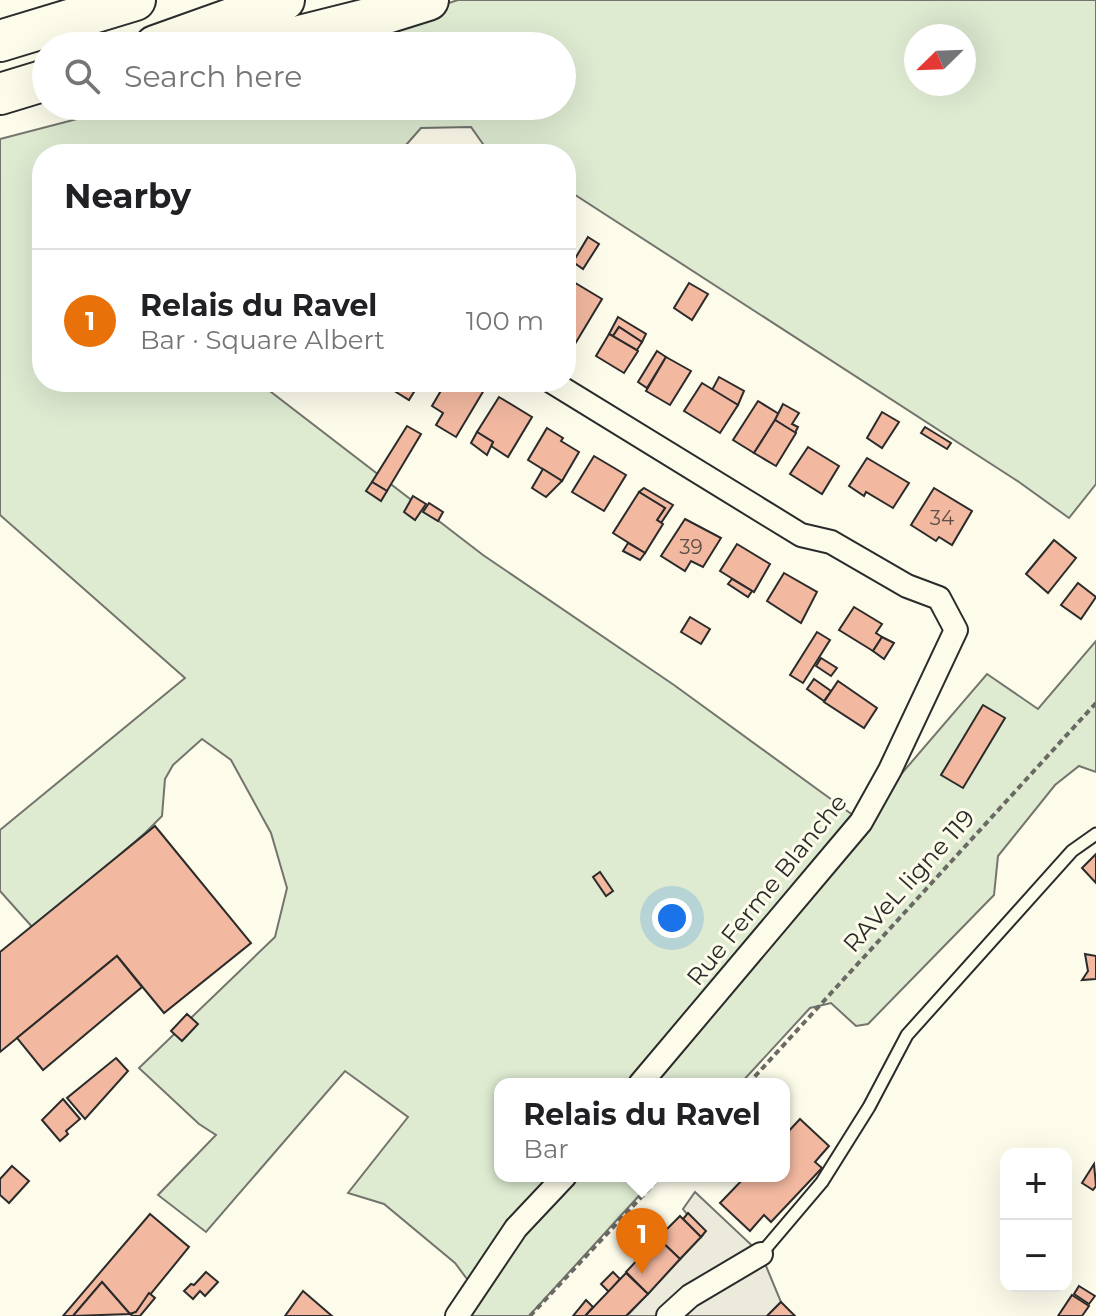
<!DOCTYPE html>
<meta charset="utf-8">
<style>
:root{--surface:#fff;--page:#f2f2f2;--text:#202124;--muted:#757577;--line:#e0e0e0;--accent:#2563eb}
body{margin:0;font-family:Montserrat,sans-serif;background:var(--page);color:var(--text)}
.controls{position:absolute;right:24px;bottom:24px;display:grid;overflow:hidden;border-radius:16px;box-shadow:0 8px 32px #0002}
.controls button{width:72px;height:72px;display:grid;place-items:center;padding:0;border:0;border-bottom:2px solid var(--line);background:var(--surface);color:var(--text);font:40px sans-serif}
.compass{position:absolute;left:904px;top:24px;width:72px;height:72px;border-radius:50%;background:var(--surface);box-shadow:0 8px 32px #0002;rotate:247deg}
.you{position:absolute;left:672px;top:918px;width:28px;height:28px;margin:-20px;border:6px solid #fff;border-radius:50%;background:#1a73e8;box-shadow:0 0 0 12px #1a73e833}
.badge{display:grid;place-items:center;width:52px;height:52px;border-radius:50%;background:var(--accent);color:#fff;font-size:26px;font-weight:700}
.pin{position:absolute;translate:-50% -66px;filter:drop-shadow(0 2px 4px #0008)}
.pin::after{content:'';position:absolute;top:42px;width:28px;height:24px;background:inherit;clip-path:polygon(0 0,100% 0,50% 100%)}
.popup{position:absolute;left:494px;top:1078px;width:296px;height:104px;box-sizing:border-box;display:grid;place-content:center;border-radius:16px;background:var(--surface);filter:drop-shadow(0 2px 6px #0005);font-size:26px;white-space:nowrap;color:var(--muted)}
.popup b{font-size:30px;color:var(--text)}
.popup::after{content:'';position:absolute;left:50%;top:100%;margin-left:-16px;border:16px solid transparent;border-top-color:var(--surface)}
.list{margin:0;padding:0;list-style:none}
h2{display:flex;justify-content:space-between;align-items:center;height:104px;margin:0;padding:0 32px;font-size:34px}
h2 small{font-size:26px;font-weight:400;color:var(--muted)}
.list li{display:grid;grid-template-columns:52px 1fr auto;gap:24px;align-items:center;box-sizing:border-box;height:144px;padding:0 32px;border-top:2px solid var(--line)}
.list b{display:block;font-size:30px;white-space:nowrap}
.list p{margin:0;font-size:26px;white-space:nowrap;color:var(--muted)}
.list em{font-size:26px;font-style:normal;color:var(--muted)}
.icon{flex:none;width:44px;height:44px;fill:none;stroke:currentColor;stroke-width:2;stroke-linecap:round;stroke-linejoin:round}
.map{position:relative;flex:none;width:1096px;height:1316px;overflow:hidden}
.search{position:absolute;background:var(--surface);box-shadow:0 8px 32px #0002;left:32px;top:32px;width:544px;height:88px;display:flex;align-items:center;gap:20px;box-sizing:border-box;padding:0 28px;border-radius:44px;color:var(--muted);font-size:30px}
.panel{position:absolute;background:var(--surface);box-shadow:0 8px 32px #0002;left:32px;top:144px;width:544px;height:248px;border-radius:32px}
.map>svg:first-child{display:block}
.green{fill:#deebd1;stroke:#74746e;stroke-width:2;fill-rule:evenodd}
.parking{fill:#eceadb;stroke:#74746e;stroke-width:2}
.building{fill:#f2b8a0;stroke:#2b2b2b;stroke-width:2}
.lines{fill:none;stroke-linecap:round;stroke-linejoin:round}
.lane-casing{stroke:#2b2b2b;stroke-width:15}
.street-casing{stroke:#2b2b2b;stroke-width:26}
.highway-casing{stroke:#2b2b2b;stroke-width:44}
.path{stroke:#6a6964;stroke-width:4;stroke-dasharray:6 4;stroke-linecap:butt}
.lane{stroke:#fdfbea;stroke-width:11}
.street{stroke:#fdfbea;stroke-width:22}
.highway{stroke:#fdfbea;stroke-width:40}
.labels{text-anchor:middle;stroke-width:6;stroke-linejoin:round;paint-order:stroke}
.number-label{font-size:20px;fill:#5d4e48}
.street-label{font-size:24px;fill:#2b2b2b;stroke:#fdfbea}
</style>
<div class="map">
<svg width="1096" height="1316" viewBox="0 0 1096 1316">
<rect width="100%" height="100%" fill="#fdfbea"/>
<path class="green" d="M458,0H1096V484L1069,518L1019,482L566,189V154H490L471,127L421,128L398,154H42V382H258L483,555L674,685L861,821L987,674L1038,709L1096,641V772L1079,766L1055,785L998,856L994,895L868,1024L856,1026L831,1003L810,1008L740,1084H500V1176H657L529,1316H451L470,1283L455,1263L384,1204L348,1193L408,1117L345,1071L206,1232L158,1195L216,1135L199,1124L139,1068L275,937L287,888L271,833L231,760L202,739L173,765L165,779L162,816L145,833L34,929L0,891V830L185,678L0,515V139L127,106H562V46H314ZM916,36H964V84H916Z"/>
<polygon class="parking" points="695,1192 761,1254 781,1302 767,1316 627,1316 703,1235 683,1209"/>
<g class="building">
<polygon points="588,237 599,244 583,269 573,262"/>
<polygon points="572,281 602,299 575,344 566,339 566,290"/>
<polygon points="689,283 708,294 692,320 674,308"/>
<polygon points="618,317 646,334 642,342 619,327 613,336 609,334"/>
<polygon points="619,327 642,342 637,350 613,336"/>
<polygon points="609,334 638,351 624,373 596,356"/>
<polygon points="657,351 666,357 647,388 638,382"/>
<polygon points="666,357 691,371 670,405 646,391"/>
<polygon points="719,377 744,391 738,405 712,390"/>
<polygon points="391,382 420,382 409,400 388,387"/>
<polygon points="446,382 472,382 484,390 456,437 436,425 443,413 432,406"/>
<polygon points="702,383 738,405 720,433 684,411"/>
<polygon points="499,397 532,417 508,457 491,446 493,442 477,432"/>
<polygon points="758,401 779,414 754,453 733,440"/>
<polygon points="783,404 799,413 792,424 798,427 795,433 775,420"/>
<polygon points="882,412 899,422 882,448 867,438"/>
<polygon points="775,420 796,433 776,466 754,453"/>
<polygon points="407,426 421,434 387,491 372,482"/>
<polygon points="925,427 951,443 947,449 921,433"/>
<polygon points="547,428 563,438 561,441 579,452 562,481 528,460"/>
<polygon points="477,432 493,442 487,455 471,443"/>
<polygon points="808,447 839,466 822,494 790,474"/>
<polygon points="594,456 626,475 604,511 572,492"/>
<polygon points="867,458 909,483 893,508 866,492 864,496 849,486"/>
<polygon points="543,469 562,481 546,497 532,488"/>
<polygon points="372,482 387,491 381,501 366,491"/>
<polygon points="644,488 673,505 661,523 657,520 665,508 639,492"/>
<polygon points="934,488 972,511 952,545 939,537 936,541 911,525"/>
<polygon points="639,492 665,508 657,520 663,524 645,553 613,533"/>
<polygon points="413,496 426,504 415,520 404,512"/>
<polygon points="429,503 443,512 438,521 423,512"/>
<polygon points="685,519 721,538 703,567 691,561 685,571 661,556"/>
<polygon points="1054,540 1076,558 1048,593 1026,574"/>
<polygon points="628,543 645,553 640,560 623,551"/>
<polygon points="737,544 770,564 754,592 720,571"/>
<polygon points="784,573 817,592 801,623 767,601"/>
<polygon points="732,579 752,591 748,597 728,584"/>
<polygon points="1078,583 1096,597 1081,619 1061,605"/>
<polygon points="854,607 882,624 876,633 882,637 873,651 839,630"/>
<polygon points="690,617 710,629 701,644 681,632"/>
<polygon points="817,632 830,640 803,683 790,675"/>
<polygon points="882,637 894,643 884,659 873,651"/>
<polygon points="821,658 837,668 831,676 816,666"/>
<polygon points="814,679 831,691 824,701 807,689"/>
<polygon points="838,681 877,708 864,728 824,702"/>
<polygon points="983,705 1005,718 963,788 941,775"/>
<polygon points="155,826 251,943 164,1013 117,956 0,1052 0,952"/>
<polygon points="1096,854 1096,883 1082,868"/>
<polygon points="600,872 613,891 606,896 593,877"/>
<polygon points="1085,954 1096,956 1096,979 1082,980 1088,971"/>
<polygon points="117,956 142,987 43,1070 17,1038"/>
<polygon points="187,1014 198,1024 182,1041 171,1031"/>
<polygon points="116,1058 128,1071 85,1119 67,1098"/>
<polygon points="63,1099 80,1119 66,1131 68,1134 60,1141 42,1120"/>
<polygon points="800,1119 829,1146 815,1162 822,1168 771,1222 764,1215 750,1231 720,1203 746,1176 784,1176 784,1132 786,1134"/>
<polygon points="1094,1164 1096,1186 1093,1190 1082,1183"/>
<polygon points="12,1166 29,1181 9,1203 0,1195 0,1179"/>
<polygon points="688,1213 706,1231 701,1237 683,1219"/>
<polygon points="150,1214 189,1247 136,1312 130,1314 102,1282 73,1316 63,1316"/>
<polygon points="680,1216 701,1237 680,1259 658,1238"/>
<polygon points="658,1238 680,1259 648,1294 626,1272"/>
<polygon points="206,1272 218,1282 205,1296 200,1291 193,1299 184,1291 191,1284 194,1285"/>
<polygon points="613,1272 620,1279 609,1292 601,1284"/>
<polygon points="626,1273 648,1294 626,1316 585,1316"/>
<polygon points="102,1282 130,1314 73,1316"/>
<polygon points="1079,1286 1095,1296 1089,1304 1074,1294"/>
<polygon points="303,1291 332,1316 285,1316"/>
<polygon points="149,1293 155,1298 140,1316 133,1316 130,1314 136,1312"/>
<polygon points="1072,1295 1089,1306 1082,1316 1058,1316"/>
<polygon points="586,1300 593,1307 585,1316 573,1316"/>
<polygon points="781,1302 795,1316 767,1316"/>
</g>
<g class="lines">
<g class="lane-casing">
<polyline id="lane" points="761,1254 822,1182 869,1107 907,1035 1072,851 1096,834"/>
</g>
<g class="street-casing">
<g id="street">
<polyline points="552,382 801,535 831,542 907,586 939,598 956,630 890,770 861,822 640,1084"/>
<polyline points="457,1316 516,1228 565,1176"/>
<polyline points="668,1316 690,1296 761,1254"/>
</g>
</g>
<g class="highway-casing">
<g id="highway">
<polyline points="0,41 135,0"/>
<polyline points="155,46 284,0"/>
<polyline points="260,46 364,20 428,0"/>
<polyline points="0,94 46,80"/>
</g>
</g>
<g class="path">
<polyline points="748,1084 1096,703"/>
<polyline points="530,1316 661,1176"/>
</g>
<use href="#lane" class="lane"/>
<use href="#street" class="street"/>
<use href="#highway" class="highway"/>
</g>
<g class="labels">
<g class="number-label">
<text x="942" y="525">34</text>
<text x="691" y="554">39</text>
</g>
<g class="street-label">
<text transform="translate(909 881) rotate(-48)" y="8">RAVeL ligne 119</text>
<text transform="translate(767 890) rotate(-51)" y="8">Rue Ferme Blanche</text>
</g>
</g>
</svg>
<div class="controls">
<button>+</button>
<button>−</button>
</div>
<svg class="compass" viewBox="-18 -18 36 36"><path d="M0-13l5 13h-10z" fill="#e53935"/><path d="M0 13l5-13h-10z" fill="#757577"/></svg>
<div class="you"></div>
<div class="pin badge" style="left:642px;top:1274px;background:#e8710a">1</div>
<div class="popup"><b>Relais du Ravel</b>Bar</div>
<div class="search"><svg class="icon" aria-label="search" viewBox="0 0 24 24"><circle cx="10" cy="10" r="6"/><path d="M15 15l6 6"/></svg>Search here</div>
<section class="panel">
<h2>Nearby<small></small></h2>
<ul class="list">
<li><span class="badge" style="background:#e8710a">1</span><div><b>Relais du Ravel</b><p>Bar · Square Albert</p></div><em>100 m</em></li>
</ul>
</section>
</div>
